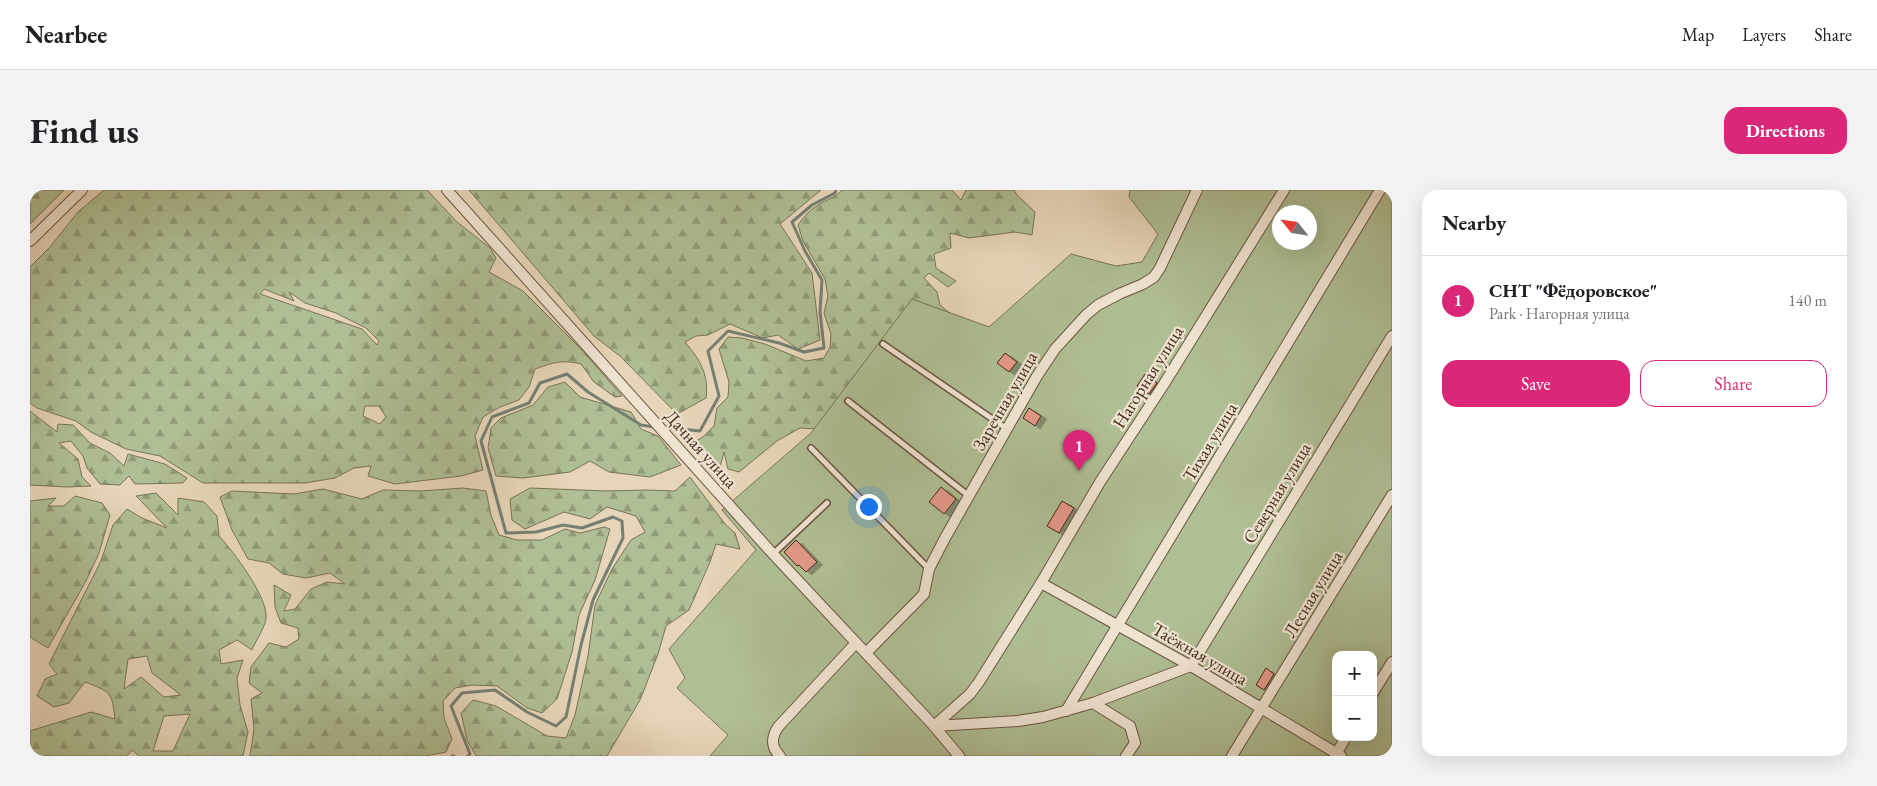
<!DOCTYPE html>
<meta charset="utf-8">
<style>
:root{--surface:#fff;--page:#f2f2f2;--text:#202124;--muted:#757577;--line:#e0e0e0;--accent:#db2777}
body{margin:0;font-family:"EB Garamond",serif;background:var(--page);color:var(--text)}
.controls{position:absolute;right:15px;bottom:15px;display:grid;overflow:hidden;border-radius:10px;box-shadow:0 5px 20px #0002}
.controls button{width:45px;height:45px;display:grid;place-items:center;padding:0;border:0;border-bottom:1px solid var(--line);background:var(--surface);color:var(--text);font:25px sans-serif}
.compass{position:absolute;left:1242px;top:15px;width:45px;height:45px;border-radius:50%;background:var(--surface);box-shadow:0 5px 20px #0002;rotate:300deg}
.you{position:absolute;left:838px;top:316px;width:18px;height:18px;margin:-12px;border:4px solid #fff;border-radius:50%;background:#1a73e8;box-shadow:0 0 0 8px #1a73e833}
.badge{display:grid;place-items:center;width:32px;height:32px;border-radius:50%;background:var(--accent);color:#fff;font-size:16px;font-weight:700}
.pin{position:absolute;translate:-50% -41px;filter:drop-shadow(0 1px 2px #0008)}
.pin::after{content:'';position:absolute;top:26px;width:18px;height:15px;background:inherit;clip-path:polygon(0 0,100% 0,50% 100%)}
.list{margin:0;padding:0;list-style:none}
h2{display:flex;justify-content:space-between;align-items:center;height:65px;margin:0;padding:0 20px;font-size:21px}
h2 small{font-size:16px;font-weight:400;color:var(--muted)}
.list li{display:grid;grid-template-columns:32px 1fr auto;gap:15px;align-items:center;box-sizing:border-box;height:90px;padding:0 20px;border-top:1px solid var(--line)}
.list b{display:block;font-size:19px;white-space:nowrap}
.list p{margin:0;font-size:16px;white-space:nowrap;color:var(--muted)}
.list em{font-size:16px;font-style:normal;color:var(--muted)}
.actions{display:flex;gap:10px;padding:15px 20px}
.actions a{flex:1;padding:11px 0;border:1px solid var(--accent);border-radius:15px;text-align:center;font-size:18px;color:var(--accent)}
.actions .main{background:var(--accent);color:#fff}
.map{position:relative;flex:none;width:1362px;height:566px;overflow:hidden;border-radius:15px}
header{display:flex;align-items:center;gap:30px;box-sizing:border-box;height:70px;padding:0 25px;background:var(--surface);border-bottom:1px solid var(--line)}
header strong{font-size:24px}
nav{display:flex;gap:28px;margin-inline-start:auto;font-size:18px}
.intro{display:flex;align-items:center;justify-content:space-between;box-sizing:border-box;height:120px;padding:0 30px}
h1{margin:0;font-size:35px}
.button{padding:12px 22px;border-radius:15px;background:var(--accent);color:#fff;font-size:18px;font-weight:700}
main{display:flex;gap:30px;padding:0 30px}
aside{flex:1;background:var(--surface);border-radius:15px;box-shadow:0 5px 20px #0002}
.map>svg:first-child{display:block}
.forest{fill:url(#forest-firs);stroke:#797456;fill-rule:evenodd}
.garden{fill:#afbe94;stroke:#797456;fill-rule:evenodd}
.lines{fill:none;stroke-linecap:round;stroke-linejoin:round}
.stream{stroke:#758073;stroke-width:3}
.building{fill:#e39887;stroke:#432a19;filter:url(#shadow)}
.service-casing{stroke:#6c5541;stroke-width:8}
.minor-casing{stroke:#6c5541;stroke-width:12}
.service{stroke:#efe4d2;stroke-width:5}
.minor{stroke:#efe4d2;stroke-width:10}
.labels{text-anchor:middle;stroke-width:4.5;stroke-linejoin:round;paint-order:stroke}
.street-label{font-size:18px;fill:#432a19;stroke:#efe4d2}
</style>
<header>
<strong>Nearbee</strong>
<nav><a>Map</a><a>Layers</a><a>Share</a></nav>
</header>
<div class="intro"><h1>Find us</h1><a class="button">Directions</a></div>
<main>
<div class="map">
<svg width="1362" height="566" viewBox="0 0 1362 566">
<defs>
<pattern id="forest-firs" width="22" height="20" patternUnits="userSpaceOnUse" patternTransform="scale(1.25)"><rect width="22" height="20" fill="#afbe94"/><path d="M5 1l3.5 6h-7zM16 11l3.5 6h-7z" fill="#909b78"/></pattern>
<filter id="shadow"><feDropShadow dx="5.5" dy="3" stdDeviation="0" flood-color="#0004"/></filter>
</defs>
<rect width="100%" height="100%" fill="#e7d5b9"/>
<filter id="stains"><feTurbulence type="fractalNoise" baseFrequency=".004" numOctaves="4"/><feColorMatrix values="0 0 0 0 .2 0 0 0 0 .09 0 0 0 0 .02 0 0 0 .5 -.17"/></filter>
<radialGradient id="worn" r=".72"><stop offset=".6" stop-color="#630" stop-opacity="0"/><stop offset="1" stop-color="#630" stop-opacity=".3"/></radialGradient>
<g class="forest">
<polygon points="0,0 34,0 0,34"/>
<path d="M74,0H397L427,32L460,58L466,68L459,82L493,101L550,158L592,206L585,207L564,192L551,174C532,169 522,173 505,179L499,197L489,210L470,217L453,227L445,246L453,280L431,286L365,294L338,286L341,276L324,278L305,288L275,293H173L130,266L96,259L61,242L46,231L7,218L0,213V77L19,58L48,22ZM234,99L264,111L259,102L275,113L306,123L336,138L349,151L347,155L332,139L230,104ZM335,216H349L356,227L350,234L333,226Z"/>
<path d="M439,0H791L750,34L782,83L790,150L768,159L748,145L733,148L700,134L678,145L666,146L655,152C670,170 679,184 676,208L647,224L590,166L564,146Z"/>
<path d="M812,0H922L931,10L936,0H984L987,5L1005,22L1002,45L985,42L939,48L920,43L921,58L904,64L906,78L926,91L918,97L899,83L894,88L907,102L910,115L922,125L789,239L770,238L747,251L709,282L698,279L694,262L690,277L665,252L674,246L684,236L687,218L698,207L699,192L689,159L698,147L712,148L735,154L776,171L794,168L800,157L801,144L794,123L798,106L795,89L773,51L768,35C773,27 780,20 788,15C797,9 805,8 812,0Z"/>
<polygon points="535,192 550,207 601,222 611,239 628,246 651,275 620,287 579,282 560,271 540,282 493,288 466,286 458,258 461,238 471,228 503,215 518,197"/>
<polygon points="0,221 27,242 28,234 43,235 60,253 80,263 94,276 98,264 135,274 157,288 153,293 105,294 99,286 90,295 70,294 57,278 53,266 41,251 29,253 48,269 52,287 61,296 37,297 0,295"/>
<polygon points="660,287 695,334 705,343 710,359 686,354 680,372 659,420 636,436 628,464 610,510 577,566 446,566 437,550 431,523 443,510 466,516 517,546 536,548 545,525 558,466 565,415 582,379 601,350 615,342 606,326 577,317 560,329 534,322 495,339 482,330 480,309 500,298 576,301 616,300 645,301"/>
<polygon points="433,298 456,301 461,325 469,345 487,350 512,350 535,339 550,343 574,337 580,339 565,390 549,425 542,462 527,509 512,523 497,518 467,496 442,495 425,498 413,511 414,528 422,549 416,562 395,566 220,566 224,539 221,509 232,503 219,493 221,477 239,453 256,457 269,449 268,438 251,433 245,417 244,395 261,405 254,421 265,419 281,399 297,392 315,394 300,383 276,388 253,384 239,373 218,369 202,340 190,307 202,301 264,304 293,299 332,309 353,300 390,301"/>
<path d="M126,303L148,325V308L174,312L187,326L189,346C203,361 239,408 236,429C235,437 225,452 222,460L207,450L189,460L191,474L213,470L207,488L210,515L218,542L213,566H109L102,560L97,566H0V541L61,522L85,529C82,502 81,502 55,492L39,513L24,517L7,506L15,489L27,484L19,474L71,371L83,335L97,319L112,328L137,338L106,306ZM117,466L122,483L151,505L134,507L111,487L94,499L98,469ZM160,524L143,561H123L134,526Z"/>
<polygon points="45,306 72,313 80,325 69,363 56,391 18,458 0,447 0,311 26,308 18,316 34,316"/>
</g>
<path class="garden" d="M1100,0H1362V566H680L698,545L647,498L655,488L639,459L726,360L692,320L781,243L882,109L959,137L1041,64L1086,76L1112,72L1128,44L1099,7ZM1250,22H1280V52H1250ZM1306,465H1343V547H1306Z"/>
<g class="lines">
<g class="stream">
<polyline points="633,237 670,241 689,206 678,161 698,141 749,153 774,162 794,158 790,122 792,90 775,61 762,32 782,15 805,3 806,0"/>
<polyline points="422,566 424,566"/>
<polyline points="438,566 440,564 421,516 432,503 465,500 497,522 526,536 536,527 551,455 563,410 593,348 592,331 583,327 552,338 533,335 506,342 476,343 451,251 462,227 499,213 510,193 537,184 558,202 611,235 624,237"/>
</g>
</g>
<g class="building">
<polygon points="975,163 987,172 979,182 967,173"/>
<polygon points="1115,184 1127,193 1119,204 1107,196"/>
<polygon points="999,218 1011,226 1005,236 993,228"/>
<polygon points="911,297 926,309 914,324 899,312"/>
<polygon points="1032,311 1044,318 1029,343 1017,336"/>
<polygon points="766,350 787,372 776,382 769,375 767,376 754,362"/>
<polygon points="1236,478 1244,484 1234,500 1226,495"/>
</g>
<g class="lines">
<g class="service-casing">
<g id="service">
<polyline points="853,154 977,239"/>
<polyline points="818,211 939,306"/>
<polyline points="781,258 899,379"/>
<polyline points="743,364 797,313"/>
</g>
</g>
<g class="minor-casing">
<g id="minor">
<polyline points="417,0 743,364 904,536 929,566"/>
<polyline points="0,51 52,0"/>
<polyline points="1011,393 1161,476 1311,566"/>
<polyline points="836,463 894,404 899,379 915,348 1007,186 1025,159 1056,125 1068,115 1089,104 1113,94 1124,87 1130,78 1167,0"/>
<polyline points="1343,503 1362,472"/>
<polyline points="1063,513 1100,536 1105,553 1096,566"/>
<polyline points="1036,521 1350,0"/>
<polyline points="904,536 988,531 1013,527 1063,513 1161,476 1362,146"/>
<polyline points="904,536 940,504 949,492 1011,393 1070,292 1134,194 1254,0"/>
<path d="M750,566C741,557 741,548 748,537L826,453"/>
<polyline points="1202,566 1362,305"/>
<polyline points="1305,566 1316,547"/>
</g>
</g>
<use href="#service" class="service"/>
<use href="#minor" class="minor"/>
</g>
<g class="labels">
<g class="street-label">
<text transform="translate(1118 187) rotate(-58)" y="6">Нагорная улица</text>
<text transform="translate(975 211) rotate(-60)" y="6">Заречная улица</text>
<text transform="translate(1180 252) rotate(-59)" y="6">Тихая улица</text>
<text transform="translate(671 259) rotate(48)" y="6">Дачная улица</text>
<text transform="translate(1247 303) rotate(-59)" y="6">Северная улица</text>
<text transform="translate(1283 404) rotate(-59)" y="6">Лесная улица</text>
<text transform="translate(1170 464) rotate(30)" y="6">Таёжная улица</text>
</g>
</g>
<rect width="100%" height="100%" filter="url(#stains)"/>
<rect width="100%" height="100%" fill="url(#worn)"/>
</svg>
<div class="controls">
<button>+</button>
<button>−</button>
</div>
<svg class="compass" viewBox="-18 -18 36 36"><path d="M0-13l5 13h-10z" fill="#e53935"/><path d="M0 13l5-13h-10z" fill="#757577"/></svg>
<div class="you"></div>
<div class="pin badge" style="left:1049px;top:281px">1</div>
</div>
<aside>
<h2>Nearby<small></small></h2>
<ul class="list">
<li><span class="badge">1</span><div><b>СНТ &quot;Фёдоровское&quot;</b><p>Park · Нагорная улица</p></div><em>140 m</em></li>
</ul>
<div class="actions"><a class="main">Save</a><a>Share</a></div>
</aside>
</main>
